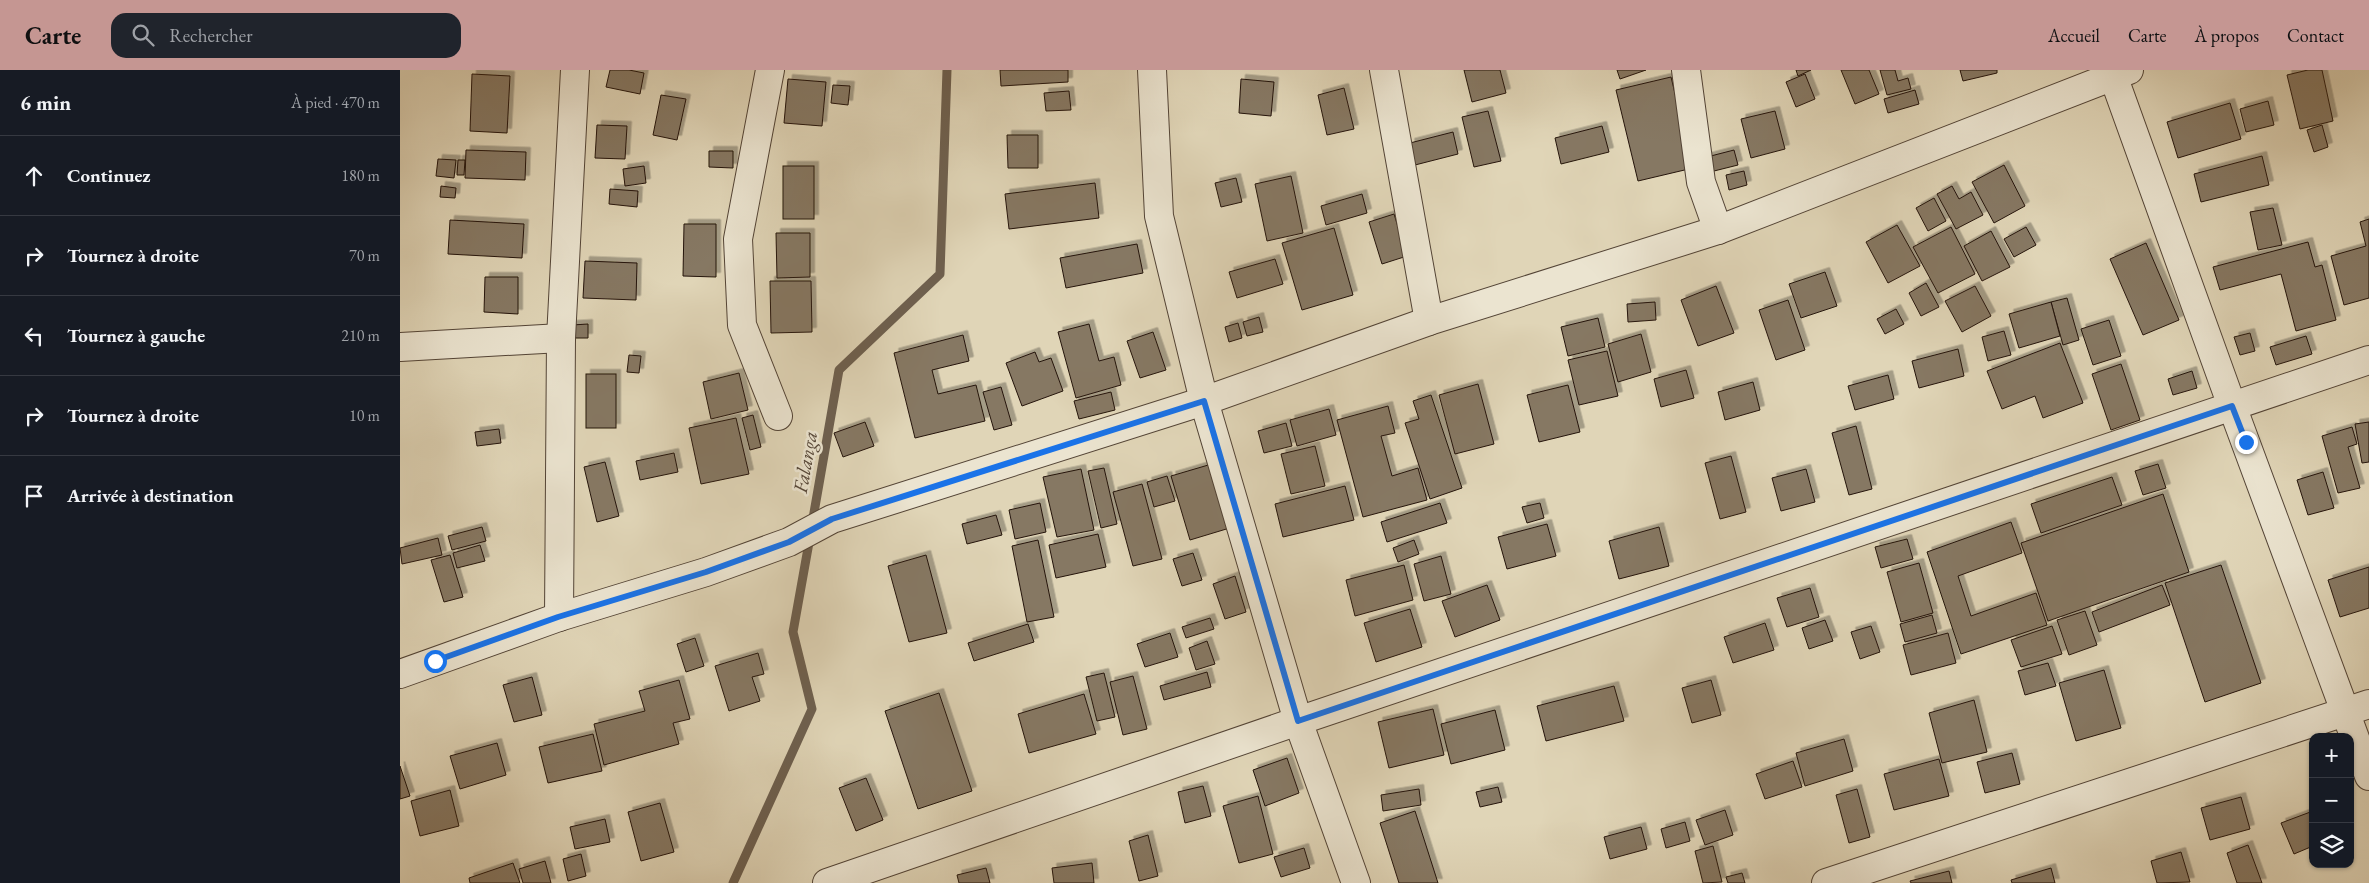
<!DOCTYPE html>
<html lang="fr">
<meta charset="utf-8">
<style>
:root{--surface:#171b24;--page:#20242c;--text:#f1f3f6;--muted:#9ea1a6;--line:#363941;--accent:#c59692}
body{margin:0;font-family:"EB Garamond",serif;background:var(--page);color:var(--text)}
.controls{position:absolute;right:15px;bottom:15px;display:grid;overflow:hidden;border-radius:10px;box-shadow:0 1px 4px #0004}
.controls button{width:45px;height:45px;display:grid;place-items:center;padding:0;border:0;border-bottom:1px solid var(--line);background:var(--surface);color:var(--text);font:25px sans-serif}
.stop{position:absolute;width:15px;height:15px;margin:-11px;border:4px solid #1a73e8;border-radius:50%;background:#fff}
.stop.end{background:#1a73e8;border-color:#fff;box-shadow:0 1px 5px #0008}
.list{margin:0;padding:0;list-style:none}
h2{display:flex;justify-content:space-between;align-items:center;height:65px;margin:0;padding:0 20px;font-size:21px}
h2 small{font-size:16px;font-weight:400;color:var(--muted)}
.list li{display:grid;grid-template-columns:32px 1fr auto;gap:15px;align-items:center;box-sizing:border-box;height:80px;padding:0 20px;border-top:1px solid var(--line)}
.list b{display:block;font-size:19px;white-space:nowrap}
.list em{font-size:16px;font-style:normal;color:var(--muted)}
.icon{flex:none;width:28px;height:28px;fill:none;stroke:currentColor;stroke-width:2;stroke-linecap:round;stroke-linejoin:round}
.map{position:relative;flex:none;width:1969px;height:813px;overflow:hidden}
header{display:flex;align-items:center;gap:30px;box-sizing:border-box;height:70px;padding:0 25px;background:var(--accent);color:#111}
header strong{font-size:24px}
nav{display:flex;gap:28px;margin-inline-start:auto;font-size:18px}
.search{width:350px;height:45px;background:var(--page);display:flex;align-items:center;gap:12px;box-sizing:border-box;padding:0 18px;border-radius:15px;color:var(--muted);font-size:19px}
main{display:flex}
aside{flex:1;background:var(--surface)}
.map>svg:first-child{display:block}
.lines{fill:none;stroke-linecap:round;stroke-linejoin:round}
.stream{stroke:#6e604f;stroke-width:9}
.building{fill:#867864;stroke:#24140b;filter:url(#shadow)}
.minor-casing{stroke:#534436;stroke-width:30}
.minor{stroke:#ebe4d0;stroke-width:28}
.route{stroke:#1a73e8;stroke-width:6}
.labels{text-anchor:middle;stroke-width:5;stroke-linejoin:round;paint-order:stroke}
.water-label{font-size:20px;font-style:italic;fill:#564739;stroke:#ebe4d0}
</style>
<header>
<strong>Carte</strong>
<div class="search"><svg class="icon" aria-label="search" viewBox="0 0 24 24"><circle cx="10" cy="10" r="6"/><path d="M15 15l6 6"/></svg>Rechercher</div>
<nav><a>Accueil</a><a>Carte</a><a>À propos</a><a>Contact</a></nav>
</header>
<main>
<aside>
<h2>6 min<small>À pied · 470 m</small></h2>
<ul class="list">
<li><svg class="icon" aria-label="ahead" viewBox="0 0 24 24"><path d="M12 20V5M6 11l6-6 6 6"/></svg><div><b>Continuez</b></div><em>180 m</em></li>
<li><svg class="icon" aria-label="right" viewBox="0 0 24 24"><path d="M7 20v-9h11M14 6l5 5-5 5"/></svg><div><b>Tournez à droite</b></div><em>70 m</em></li>
<li><svg class="icon" aria-label="left" viewBox="0 0 24 24"><path d="M17 20v-9H6M10 6l-5 5 5 5"/></svg><div><b>Tournez à gauche</b></div><em>210 m</em></li>
<li><svg class="icon" aria-label="right" viewBox="0 0 24 24"><path d="M7 20v-9h11M14 6l5 5-5 5"/></svg><div><b>Tournez à droite</b></div><em>10 m</em></li>
<li><svg class="icon" aria-label="arrive" viewBox="0 0 24 24"><path d="M6 21V4h12l-3 4 3 4H6"/></svg><div><b>Arrivée à destination</b></div></li>
</ul>
</aside>
<div class="map">
<svg width="1969" height="813" viewBox="0 0 1969 813">
<defs>
<filter id="shadow"><feDropShadow dx="4.5" dy="-4.5" stdDeviation="0" flood-color="#0004"/></filter>
</defs>
<rect width="100%" height="100%" fill="#e0d5b7"/>
<filter id="stains"><feTurbulence type="fractalNoise" baseFrequency=".004" numOctaves="4"/><feColorMatrix values="0 0 0 0 .2 0 0 0 0 .09 0 0 0 0 .02 0 0 0 .5 -.17"/></filter>
<radialGradient id="worn" r=".72"><stop offset=".6" stop-color="#630" stop-opacity="0"/><stop offset="1" stop-color="#630" stop-opacity=".3"/></radialGradient>
<g class="lines">
<g class="stream">
<polyline points="412,454 439,300 540,204 547,0"/>
<polyline points="333,813 412,639 393,562 410,467"/>
</g>
</g>
<g class="building">
<polygon points="210,0 229,0 244,3 240,24 206,17"/>
<polygon points="600,0 668,0 668,12 601,16"/>
<polygon points="1064,0 1100,0 1106,23 1072,32"/>
<polygon points="1217,0 1246,0 1220,9"/>
<polygon points="1396,0 1411,0 1398,6"/>
<polygon points="1441,0 1469,0 1479,24 1455,34"/>
<polygon points="1480,0 1495,0 1498,11 1508,8 1511,19 1487,25"/>
<polygon points="1560,0 1597,0 1597,3 1563,11"/>
<polygon points="1908,0 1922,0 1933,51 1900,59 1887,5"/>
<polygon points="72,4 110,6 107,63 70,61"/>
<polygon points="1405,4 1415,29 1396,37 1386,12"/>
<polygon points="1271,7 1293,98 1238,111 1216,20"/>
<polygon points="388,9 426,12 422,56 384,53"/>
<polygon points="841,9 874,12 871,46 839,43"/>
<polygon points="433,15 450,16 448,35 431,33"/>
<polygon points="944,18 954,59 927,65 918,25"/>
<polygon points="1515,20 1519,34 1488,43 1484,29"/>
<polygon points="669,21 671,40 646,41 644,23"/>
<polygon points="261,25 286,29 277,70 253,65"/>
<polygon points="1868,31 1874,55 1846,62 1840,39"/>
<polygon points="1830,33 1841,69 1778,88 1767,52"/>
<polygon points="1088,41 1101,91 1074,97 1062,47"/>
<polygon points="1375,41 1385,79 1351,88 1341,49"/>
<polygon points="197,55 227,56 225,89 195,88"/>
<polygon points="1922,55 1928,77 1914,82 1907,60"/>
<polygon points="1202,56 1209,82 1161,94 1155,68"/>
<polygon points="1053,62 1058,84 1015,95 1010,73"/>
<polygon points="607,65 638,65 638,98 608,98"/>
<polygon points="66,80 126,82 125,110 65,108"/>
<polygon points="1334,80 1338,95 1306,103 1303,88"/>
<polygon points="309,81 333,81 333,98 309,97"/>
<polygon points="1862,86 1869,115 1801,132 1794,104"/>
<polygon points="38,89 56,90 54,108 36,106"/>
<polygon points="58,90 65,90 64,105 57,105"/>
<polygon points="1604,95 1625,136 1594,153 1572,112"/>
<polygon points="244,96 246,113 225,116 223,99"/>
<rect x="383" y="96" width="31" height="53"/>
<polygon points="1344,101 1347,115 1329,120 1326,105"/>
<polygon points="891,106 903,163 867,171 855,114"/>
<polygon points="836,108 842,132 821,137 815,113"/>
<polygon points="695,113 699,148 609,159 605,124"/>
<polygon points="41,116 56,118 55,128 40,127"/>
<polygon points="1552,116 1559,129 1571,122 1583,145 1556,159 1537,124"/>
<polygon points="210,119 238,121 237,137 209,134"/>
<polygon points="962,124 967,143 926,155 921,136"/>
<polygon points="1534,128 1546,151 1528,161 1516,138"/>
<polygon points="1873,138 1882,175 1858,180 1850,142"/>
<polygon points="994,144 1007,186 982,194 969,152"/>
<polygon points="1969,149 1969,228 1944,235 1931,186 1966,176 1960,152"/>
<polygon points="50,150 124,154 122,188 48,184"/>
<polygon points="284,154 316,154 316,207 283,206"/>
<polygon points="1497,155 1520,196 1488,213 1466,172"/>
<polygon points="1551,157 1575,204 1538,223 1513,177"/>
<polygon points="1626,157 1636,175 1614,187 1604,169"/>
<polygon points="934,158 953,225 902,240 882,173"/>
<polygon points="1591,161 1610,197 1582,211 1564,176"/>
<polygon points="376,163 410,163 410,207 377,208"/>
<polygon points="1908,172 1915,197 1922,195 1936,250 1896,261 1881,204 1820,220 1813,197"/>
<polygon points="1746,173 1779,250 1743,265 1710,189"/>
<polygon points="737,174 743,203 666,218 660,188"/>
<polygon points="875,189 883,214 837,228 829,202"/>
<polygon points="185,191 237,193 236,230 183,228"/>
<polygon points="1425,202 1437,236 1401,248 1389,214"/>
<polygon points="85,207 118,207 118,244 84,242"/>
<polygon points="370,211 411,211 412,262 371,263"/>
<polygon points="1526,213 1539,237 1521,246 1509,223"/>
<polygon points="1316,216 1334,263 1298,276 1281,230"/>
<polygon points="1575,216 1591,246 1562,262 1545,231"/>
<polygon points="1667,228 1679,270 1663,275 1651,232"/>
<polygon points="1388,230 1405,280 1376,290 1359,240"/>
<polygon points="1255,232 1256,250 1228,252 1227,234"/>
<polygon points="1651,232 1660,266 1619,278 1609,244"/>
<polygon points="1496,239 1504,254 1485,264 1477,249"/>
<polygon points="859,247 863,262 847,266 843,252"/>
<polygon points="1198,248 1205,277 1168,286 1161,257"/>
<polygon points="1709,250 1721,286 1693,295 1681,259"/>
<polygon points="838,253 842,268 829,272 825,257"/>
<polygon points="188,254 188,268 172,268 172,255"/>
<polygon points="689,254 699,291 714,287 721,315 676,328 658,262"/>
<polygon points="1604,261 1611,285 1588,291 1582,267"/>
<polygon points="753,262 766,300 740,308 727,271"/>
<polygon points="1850,263 1855,281 1840,285 1834,267"/>
<polygon points="1241,264 1251,302 1218,312 1208,274"/>
<polygon points="563,265 569,291 532,300 538,324 576,315 585,351 515,368 494,283"/>
<polygon points="1906,266 1912,284 1876,295 1870,277"/>
<polygon points="1660,273 1683,333 1643,348 1635,326 1602,339 1587,301"/>
<polygon points="1558,279 1564,306 1519,318 1512,291"/>
<polygon points="1207,281 1218,326 1179,335 1168,290"/>
<polygon points="635,282 639,292 651,288 663,321 622,336 606,293"/>
<polygon points="229,285 241,286 239,303 227,302"/>
<polygon points="1721,294 1740,350 1711,360 1692,304"/>
<polygon points="1286,300 1294,328 1261,337 1254,309"/>
<polygon points="1792,301 1797,318 1773,325 1768,309"/>
<polygon points="339,303 348,340 311,349 303,312"/>
<rect x="186" y="304" width="30" height="54"/>
<polygon points="1488,305 1494,329 1455,340 1448,316"/>
<polygon points="1353,312 1360,340 1325,350 1318,322"/>
<polygon points="1078,314 1094,374 1055,384 1039,325"/>
<polygon points="1168,315 1180,362 1139,372 1127,325"/>
<polygon points="601,317 612,355 594,360 583,322"/>
<polygon points="711,322 715,340 679,349 674,331"/>
<polygon points="1031,325 1062,418 1030,429 1005,353 1019,349 1013,331"/>
<polygon points="988,336 995,363 981,366 992,406 1018,398 1027,430 963,447 937,350"/>
<polygon points="929,339 936,365 897,376 890,350"/>
<polygon points="353,345 361,377 350,380 342,348"/>
<polygon points="336,348 349,404 301,414 289,358"/>
<polygon points="465,352 474,376 443,387 434,363"/>
<polygon points="1969,352 1969,392 1962,393 1955,354"/>
<polygon points="886,353 892,376 864,383 858,361"/>
<polygon points="1456,356 1472,419 1449,425 1432,363"/>
<polygon points="1952,357 1957,374 1948,377 1960,418 1938,423 1922,366"/>
<polygon points="99,359 101,373 77,376 75,362"/>
<polygon points="915,376 925,416 891,424 881,384"/>
<polygon points="274,383 278,402 240,410 236,391"/>
<polygon points="1331,386 1346,442 1320,449 1305,393"/>
<polygon points="205,392 219,446 197,452 184,397"/>
<polygon points="815,393 833,457 790,470 771,406"/>
<polygon points="1758,394 1766,418 1743,425 1735,401"/>
<polygon points="704,398 717,454 701,458 688,401"/>
<polygon points="681,399 694,460 657,467 643,407"/>
<polygon points="1406,399 1415,432 1381,441 1372,408"/>
<polygon points="1923,402 1934,438 1908,445 1897,410"/>
<polygon points="767,406 775,431 754,437 747,412"/>
<polygon points="1712,407 1722,435 1641,463 1631,434"/>
<polygon points="742,414 762,489 733,496 713,422"/>
<polygon points="945,416 954,450 883,467 875,434"/>
<polygon points="1763,424 1789,502 1648,551 1621,473"/>
<polygon points="640,433 646,462 615,469 609,440"/>
<polygon points="1040,433 1047,453 987,472 981,452"/>
<polygon points="1140,433 1144,448 1127,453 1122,437"/>
<polygon points="596,445 602,465 567,474 562,454"/>
<polygon points="1611,452 1622,483 1558,506 1571,546 1636,523 1647,555 1561,584 1527,482"/>
<polygon points="1147,454 1156,486 1107,499 1098,467"/>
<polygon points="82,457 86,471 52,480 48,466"/>
<polygon points="1259,457 1269,496 1219,509 1209,471"/>
<polygon points="698,464 706,497 656,508 649,475"/>
<polygon points="38,468 42,485 2,494 0,478"/>
<polygon points="1507,469 1513,489 1481,498 1475,477"/>
<polygon points="638,470 654,547 627,552 612,476"/>
<polygon points="1014,470 1019,484 998,492 993,478"/>
<polygon points="80,475 85,491 57,498 53,483"/>
<polygon points="793,483 802,510 782,516 773,489"/>
<polygon points="50,485 63,527 44,532 31,490"/>
<polygon points="526,485 547,563 509,572 488,496"/>
<polygon points="1041,486 1051,524 1024,531 1014,494"/>
<polygon points="1519,493 1533,543 1501,552 1487,502"/>
<polygon points="1004,495 1013,530 955,546 946,510"/>
<polygon points="1821,495 1861,613 1805,632 1765,513"/>
<polygon points="1969,497 1969,538 1940,547 1928,510"/>
<polygon points="835,506 846,542 825,549 813,514"/>
<polygon points="1087,515 1100,550 1055,567 1042,531"/>
<polygon points="1762,515 1770,535 1699,562 1692,542"/>
<polygon points="1410,518 1419,547 1387,557 1377,528"/>
<polygon points="1010,539 1022,577 976,592 964,553"/>
<polygon points="1685,541 1697,575 1669,585 1657,550"/>
<polygon points="1532,545 1537,563 1505,572 1500,554"/>
<polygon points="810,548 814,559 786,568 782,557"/>
<polygon points="1425,550 1433,571 1409,579 1402,558"/>
<polygon points="1365,553 1374,580 1333,593 1324,567"/>
<polygon points="628,554 634,572 574,591 568,573"/>
<polygon points="1471,556 1480,582 1460,589 1451,562"/>
<polygon points="1652,556 1662,584 1621,597 1611,570"/>
<polygon points="770,563 778,587 745,597 737,574"/>
<polygon points="1548,563 1556,593 1511,605 1503,575"/>
<polygon points="295,568 304,596 286,602 277,574"/>
<polygon points="807,571 815,594 796,600 789,578"/>
<polygon points="358,583 364,604 352,607 360,631 329,641 315,596"/>
<polygon points="1648,593 1656,616 1625,625 1618,601"/>
<polygon points="1704,600 1721,658 1676,671 1659,613"/>
<polygon points="807,602 811,617 764,630 760,616"/>
<polygon points="704,603 715,647 697,651 686,607"/>
<polygon points="733,606 747,659 723,665 710,612"/>
<polygon points="132,607 142,645 114,652 103,615"/>
<polygon points="279,610 290,649 273,653 279,674 204,695 194,654 245,641 239,621"/>
<polygon points="1311,610 1321,645 1292,653 1282,618"/>
<polygon points="1214,616 1224,651 1146,671 1137,636"/>
<polygon points="539,623 572,721 518,739 485,641"/>
<polygon points="684,624 696,664 629,683 618,644"/>
<polygon points="1574,630 1587,682 1542,693 1529,643"/>
<polygon points="1033,639 1044,685 989,698 978,652"/>
<polygon points="1095,640 1105,680 1051,694 1041,654"/>
<polygon points="193,664 202,701 148,713 139,677"/>
<polygon points="1444,669 1453,701 1405,716 1396,683"/>
<polygon points="97,673 106,705 60,719 50,686"/>
<polygon points="1612,683 1620,714 1585,723 1577,692"/>
<polygon points="887,688 899,723 865,736 853,700"/>
<polygon points="1539,689 1549,726 1494,740 1484,704"/>
<polygon points="1393,691 1402,717 1365,729 1356,704"/>
<polygon points="0,696 10,726 0,729"/>
<polygon points="466,708 483,750 456,761 439,718"/>
<polygon points="803,716 811,746 785,753 778,722"/>
<polygon points="1098,717 1102,732 1080,737 1076,722"/>
<polygon points="1019,719 1021,735 983,741 981,725"/>
<polygon points="1457,719 1470,767 1449,773 1436,725"/>
<polygon points="50,720 59,756 20,766 11,731"/>
<polygon points="858,726 873,784 839,793 823,736"/>
<polygon points="1841,727 1850,759 1810,770 1801,738"/>
<polygon points="260,733 274,782 241,791 228,742"/>
<polygon points="1325,740 1333,765 1305,775 1296,750"/>
<polygon points="1015,741 1038,813 999,813 980,753"/>
<polygon points="1913,741 1913,776 1894,784 1881,753"/>
<polygon points="205,749 210,772 175,779 170,757"/>
<polygon points="1285,752 1290,771 1266,778 1261,759"/>
<polygon points="1241,757 1247,779 1210,789 1204,767"/>
<polygon points="748,765 758,806 739,811 729,771"/>
<polygon points="1848,775 1862,813 1837,813 1827,783"/>
<polygon points="1313,776 1322,812 1303,813 1295,781"/>
<polygon points="904,778 910,798 881,807 874,787"/>
<polygon points="1781,782 1790,812 1757,813 1751,791"/>
<polygon points="181,784 186,806 168,811 163,789"/>
<polygon points="145,791 151,813 123,813 119,799"/>
<polygon points="113,793 120,813 70,813 69,808"/>
<polygon points="692,793 694,813 654,813 652,798"/>
<polygon points="586,798 590,813 559,813 557,805"/>
<polygon points="1651,798 1655,813 1612,813 1611,810"/>
<polygon points="1549,801 1552,813 1511,813 1510,811"/>
<polygon points="1342,803 1345,813 1328,813 1326,807"/>
</g>
<g class="lines">
<g class="minor-casing">
<g id="minor">
<polyline points="370,0 338,169 342,255 378,346"/>
<polyline points="752,0 759,146 804,331 898,651 956,813"/>
<polyline points="984,0 1029,251"/>
<polyline points="1286,0 1301,112 1318,160"/>
<polyline points="1711,0 1832,336 1969,706"/>
<polyline points="0,277 161,268"/>
<polyline points="159,547 161,268 175,0"/>
<polyline points="0,604 159,547 306,502 389,472 432,449 804,331 1029,251 1318,160 1729,0"/>
<polyline points="427,813 898,651 1969,290"/>
<polyline points="1426,813 1969,634"/>
</g>
</g>
<use href="#minor" class="minor"/>
</g>
<g class="lines">
<polyline class="route" points="35,591 158,547 306,502 389,472 432,449 804,331 898,651 1832,336 1846,372"/>
</g>
<g class="labels">
<g class="water-label">
<text transform="translate(405 392) rotate(-80)" y="7">Falanga</text>
</g>
</g>
<rect width="100%" height="100%" filter="url(#stains)"/>
<rect width="100%" height="100%" fill="url(#worn)"/>
</svg>
<div class="controls">
<button>+</button>
<button>−</button>
<button><svg class="icon" aria-label="layers" viewBox="0 0 24 24"><path d="M12 4l9 5-9 5-9-5zM3 14l9 5 9-5"/></svg></button>
</div>
<div class="stop" style="left:35px;top:591px"></div>
<div class="stop end" style="left:1846px;top:372px"></div>
</div>
</main>
